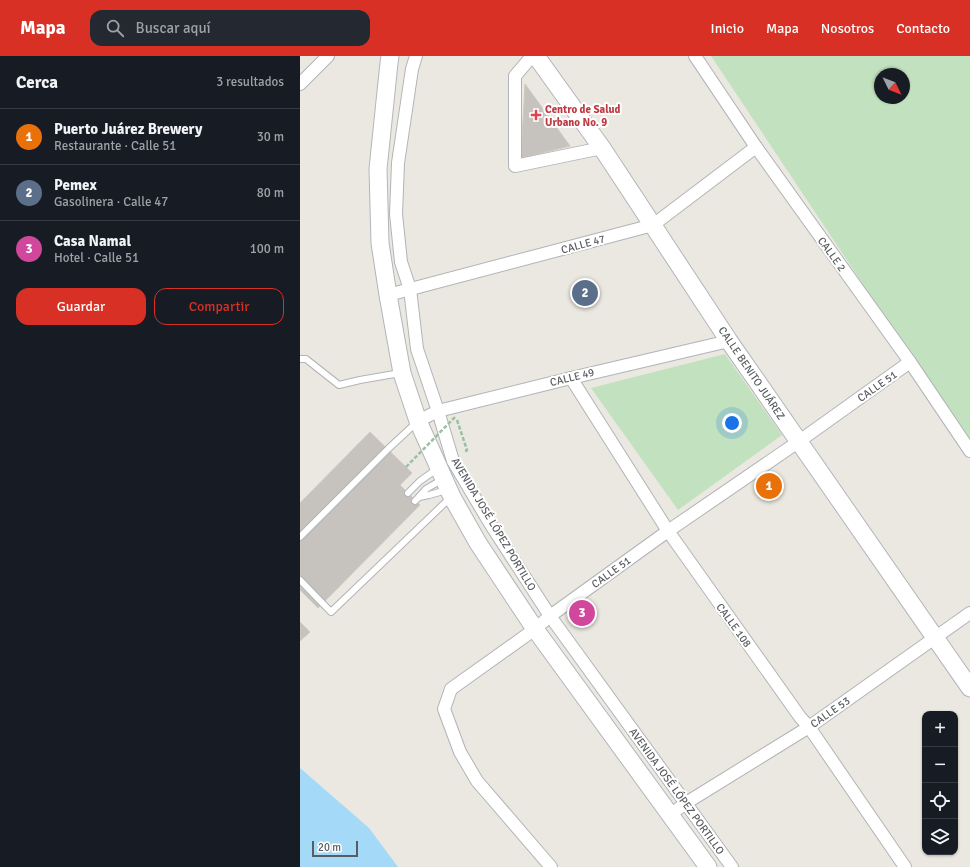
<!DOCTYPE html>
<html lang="es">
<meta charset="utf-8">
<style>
:root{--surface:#171b24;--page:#242831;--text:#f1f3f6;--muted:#9ea1a6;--line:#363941;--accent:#d93025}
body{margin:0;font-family:Signika,sans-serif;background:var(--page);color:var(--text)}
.controls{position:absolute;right:12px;bottom:12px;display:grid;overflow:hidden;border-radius:8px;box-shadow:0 1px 3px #0004}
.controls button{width:36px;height:36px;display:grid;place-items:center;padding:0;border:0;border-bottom:1px solid var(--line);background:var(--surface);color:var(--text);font:20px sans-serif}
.compass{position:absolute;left:574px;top:12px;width:36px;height:36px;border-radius:50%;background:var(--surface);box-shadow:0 1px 3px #0004;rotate:133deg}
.scale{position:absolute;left:12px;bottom:10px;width:46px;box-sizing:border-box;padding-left:4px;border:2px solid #595d60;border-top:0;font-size:11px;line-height:14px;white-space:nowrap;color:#595d60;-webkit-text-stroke:3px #fff;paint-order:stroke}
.you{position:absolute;left:432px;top:367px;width:14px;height:14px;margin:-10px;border:3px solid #fff;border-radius:50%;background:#1a73e8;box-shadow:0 0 0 6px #1a73e833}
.badge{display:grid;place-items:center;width:26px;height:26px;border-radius:50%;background:var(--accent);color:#fff;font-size:13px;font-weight:700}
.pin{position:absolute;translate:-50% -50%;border:2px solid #fff;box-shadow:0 1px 4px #0006}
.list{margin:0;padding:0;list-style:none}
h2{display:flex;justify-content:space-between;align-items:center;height:52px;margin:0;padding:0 16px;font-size:17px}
h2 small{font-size:13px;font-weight:400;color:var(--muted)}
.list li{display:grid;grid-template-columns:26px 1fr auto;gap:12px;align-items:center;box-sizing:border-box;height:56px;padding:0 16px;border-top:1px solid var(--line)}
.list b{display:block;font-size:15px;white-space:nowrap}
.list p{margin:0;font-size:13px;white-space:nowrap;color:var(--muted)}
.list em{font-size:13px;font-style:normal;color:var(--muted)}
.actions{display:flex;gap:8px;padding:12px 16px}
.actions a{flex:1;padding:9px 0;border:1px solid var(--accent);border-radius:12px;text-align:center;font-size:14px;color:var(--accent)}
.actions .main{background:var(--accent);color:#fff}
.icon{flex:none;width:22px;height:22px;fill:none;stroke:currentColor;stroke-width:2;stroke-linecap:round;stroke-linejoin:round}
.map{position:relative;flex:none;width:670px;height:811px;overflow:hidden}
header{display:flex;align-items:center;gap:24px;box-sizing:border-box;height:56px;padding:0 20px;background:var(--accent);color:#fff}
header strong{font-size:19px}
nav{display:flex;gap:22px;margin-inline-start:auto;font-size:14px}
.search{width:280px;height:36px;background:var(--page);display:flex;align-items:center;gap:10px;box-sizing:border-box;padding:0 14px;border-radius:12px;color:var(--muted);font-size:15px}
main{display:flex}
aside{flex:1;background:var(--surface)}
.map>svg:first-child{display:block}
.green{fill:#c1e1bf;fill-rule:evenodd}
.water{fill:#a4d9f7}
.building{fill:#c6c3be;stroke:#cfc9c0}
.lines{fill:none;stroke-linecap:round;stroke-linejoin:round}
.lane-casing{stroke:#b1b4b7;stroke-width:8}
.street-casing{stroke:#b1b4b7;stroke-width:14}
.secondary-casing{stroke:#b2b6ba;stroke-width:19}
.path{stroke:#99c1a1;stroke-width:2.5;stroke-dasharray:4 2;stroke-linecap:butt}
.lane{stroke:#fff;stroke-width:6}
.street{stroke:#fff;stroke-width:12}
.secondary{stroke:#fff;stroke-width:17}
.path-bridge{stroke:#99c1a1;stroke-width:2.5;stroke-dasharray:4 2;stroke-linecap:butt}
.health-dot{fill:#e0444e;stroke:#fff;stroke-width:1.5}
.labels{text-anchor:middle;stroke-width:4;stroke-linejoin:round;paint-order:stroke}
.health-label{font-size:11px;font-weight:bold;fill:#be3a42;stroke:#fff;text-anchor:start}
.street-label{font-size:11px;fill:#595d60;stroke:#fff}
</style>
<header>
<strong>Mapa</strong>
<div class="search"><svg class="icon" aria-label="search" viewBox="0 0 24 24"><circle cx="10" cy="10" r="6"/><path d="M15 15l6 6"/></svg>Buscar aquí</div>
<nav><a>Inicio</a><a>Mapa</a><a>Nosotros</a><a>Contacto</a></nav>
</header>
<main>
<aside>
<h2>Cerca<small>3 resultados</small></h2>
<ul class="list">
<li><span class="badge" style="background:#e8710a">1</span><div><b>Puerto Juárez Brewery</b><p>Restaurante · Calle 51</p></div><em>30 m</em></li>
<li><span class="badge" style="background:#5c6f8a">2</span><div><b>Pemex</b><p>Gasolinera · Calle 47</p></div><em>80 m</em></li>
<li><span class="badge" style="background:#d1479c">3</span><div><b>Casa Namal</b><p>Hotel · Calle 51</p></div><em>100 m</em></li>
</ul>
<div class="actions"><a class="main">Guardar</a><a>Compartir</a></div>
</aside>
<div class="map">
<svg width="670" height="811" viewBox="0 0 670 811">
<rect width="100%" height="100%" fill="#ebe8e1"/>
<g class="green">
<path d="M411,0H670V389ZM580,18H604V42H580Z"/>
<polygon points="425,298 482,379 378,454 291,332"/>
</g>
<polygon class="water" points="0,712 69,772 98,811 0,811"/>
<g class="building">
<polygon points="225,28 270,90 221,102"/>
<polygon points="70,376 112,417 100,429 120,449 18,552 0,534 0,447"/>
<polygon points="0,566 10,576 0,585"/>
</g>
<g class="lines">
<g class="lane-casing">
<g id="lane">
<polyline points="0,303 6,303 39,329 60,324 100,317"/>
<polyline points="108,437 120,425 137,413"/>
<polyline points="119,441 126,433 143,423"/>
<polyline points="115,445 119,441 129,439 147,434"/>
<polyline points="0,481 88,393 117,366"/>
<polyline points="0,524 31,556 150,442"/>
</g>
</g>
<g class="street-casing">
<g id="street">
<polyline points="116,0 112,13 98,107 96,158 101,206 110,233 117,293 138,355 153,405 191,469 250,560 432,811"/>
<polyline points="232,0 215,20 215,110 302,92"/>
<polyline points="395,0 456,91 610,306 670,395"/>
<polyline points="0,28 28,0"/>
<polyline points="88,239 353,169 456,91"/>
<polyline points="271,322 368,475 500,661 509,671 605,811"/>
<polyline points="118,365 138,355 271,322 429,285"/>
<polyline points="370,759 386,747 509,671 670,557"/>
<polyline points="251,811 177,725 160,696 144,653 151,633 235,573 250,560 368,475 498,386 610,306"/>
</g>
</g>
<g class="secondary-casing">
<g id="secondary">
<polyline points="90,0 89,7 78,113 80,187 88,239 102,317 118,365 152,441 178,487 235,573 408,811"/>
<polyline points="236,0 302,92 429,285 670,632"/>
</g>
</g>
<polyline class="path" points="157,364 167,394 165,396"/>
<use href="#lane" class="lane"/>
<use href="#street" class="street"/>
<use href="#secondary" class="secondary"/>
<polyline class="path-bridge" points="106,411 155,361"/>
</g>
<path class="health-dot" d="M234 53h4v4h4v4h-4v4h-4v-4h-4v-4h4z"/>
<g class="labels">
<g class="health-label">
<text x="245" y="57">Centro de Salud<tspan x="245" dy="13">Urbano No. 9</tspan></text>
</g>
<g class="street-label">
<text transform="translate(283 188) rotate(-15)" y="4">CALLE 47</text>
<text transform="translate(532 198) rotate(54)" y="4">CALLE 2</text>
<text transform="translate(452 317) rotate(56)" y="4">CALLE BENITO JUÁREZ</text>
<text transform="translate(272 321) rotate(-14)" y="4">CALLE 49</text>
<text transform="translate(577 330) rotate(-35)" y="4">CALLE 51</text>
<text transform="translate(194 468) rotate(59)" y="4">AVENIDA JOSÉ LÓPEZ PORTILLO</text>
<text transform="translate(311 516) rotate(-36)" y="4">CALLE 51</text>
<text transform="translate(434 569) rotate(54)" y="4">CALLE 108</text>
<text transform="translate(530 656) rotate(-35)" y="4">CALLE 53</text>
<text transform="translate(377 735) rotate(54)" y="4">AVENIDA JOSÉ LÓPEZ PORTILLO</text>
</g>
</g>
</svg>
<div class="controls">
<button>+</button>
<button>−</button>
<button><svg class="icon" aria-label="locate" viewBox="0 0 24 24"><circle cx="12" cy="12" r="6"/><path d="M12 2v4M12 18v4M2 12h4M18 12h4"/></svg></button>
<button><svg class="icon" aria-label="layers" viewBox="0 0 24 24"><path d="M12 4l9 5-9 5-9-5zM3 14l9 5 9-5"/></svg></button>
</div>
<svg class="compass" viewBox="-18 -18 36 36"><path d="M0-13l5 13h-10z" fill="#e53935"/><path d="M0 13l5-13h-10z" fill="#9ea1a6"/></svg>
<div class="scale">20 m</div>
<div class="you"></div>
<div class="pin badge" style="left:469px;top:430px;background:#e8710a">1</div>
<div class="pin badge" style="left:285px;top:237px;background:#5c6f8a">2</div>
<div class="pin badge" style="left:282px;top:557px;background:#d1479c">3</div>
</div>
</main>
